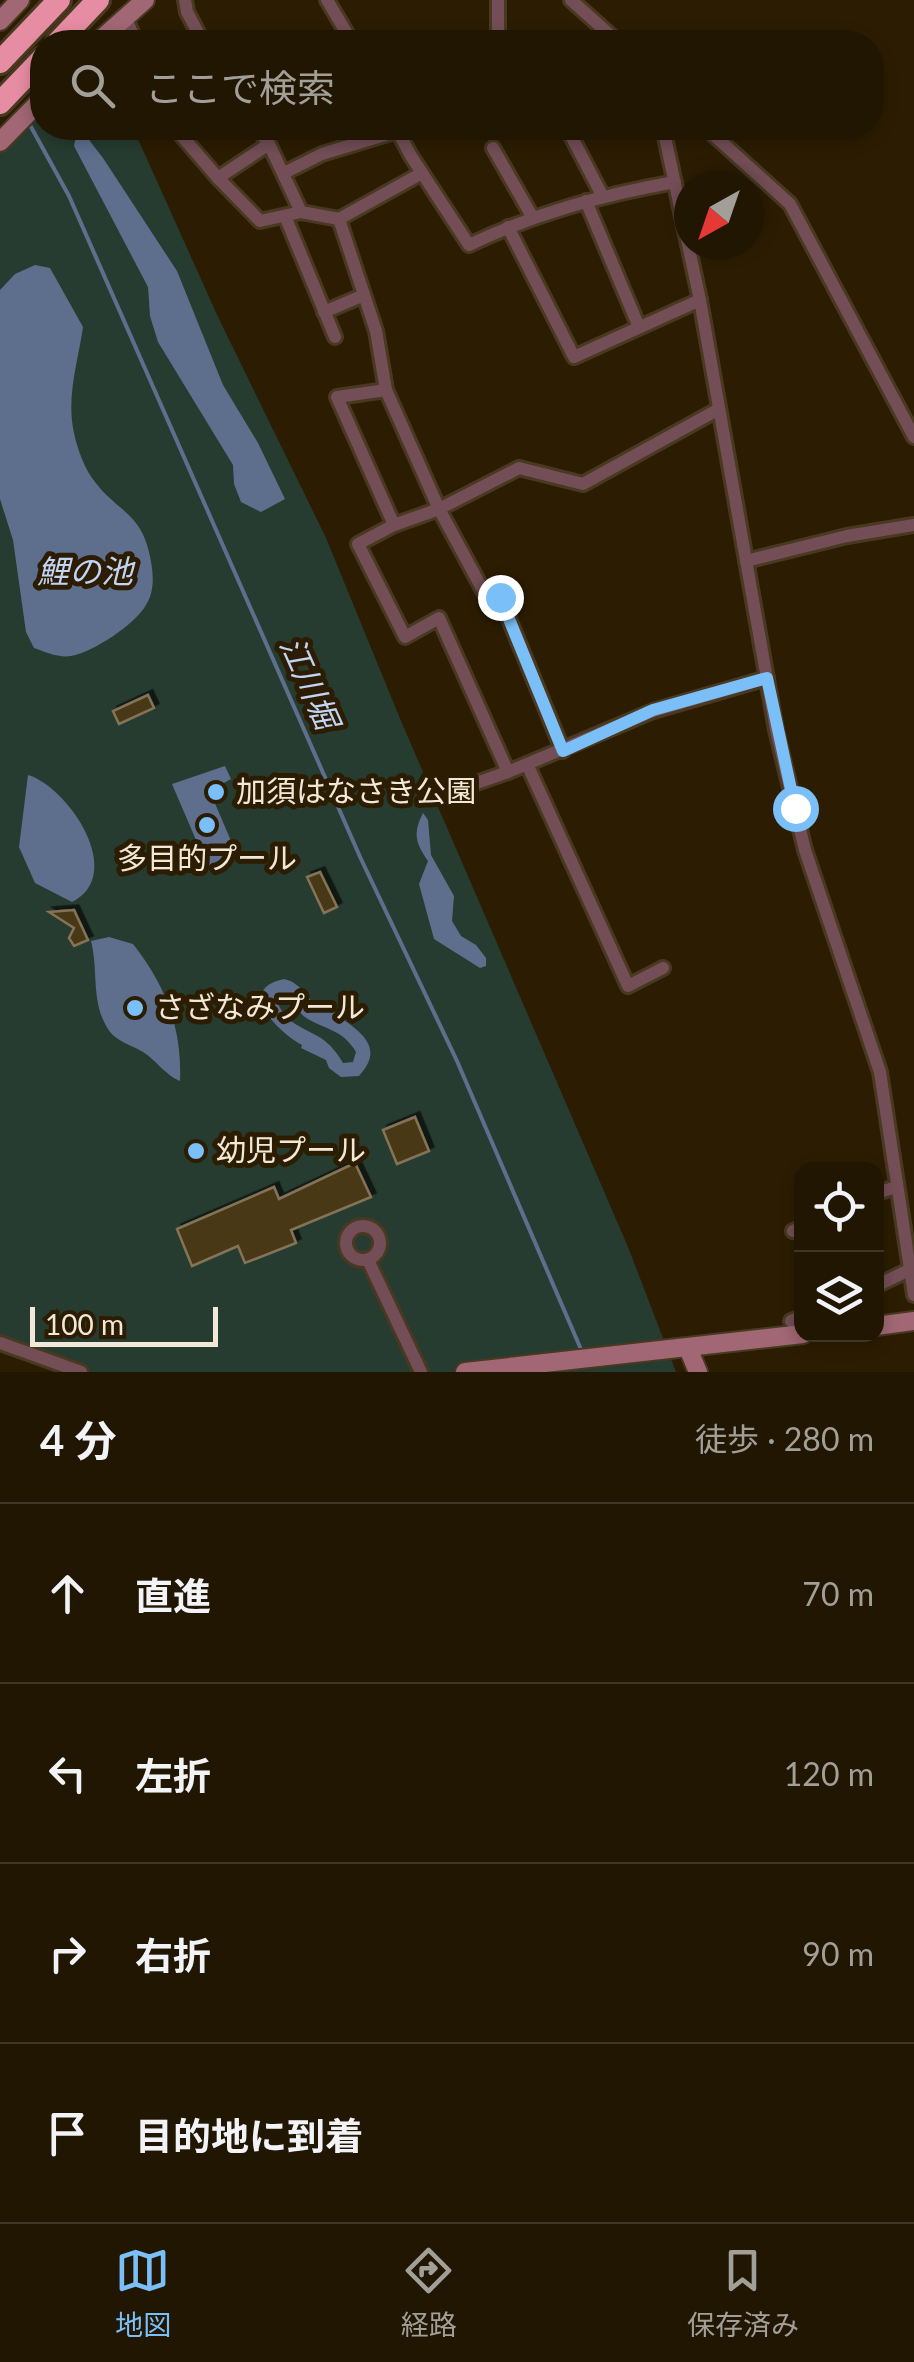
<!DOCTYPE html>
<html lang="ja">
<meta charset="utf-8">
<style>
:root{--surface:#211602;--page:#2d2311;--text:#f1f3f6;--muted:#a29f99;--line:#3e3524;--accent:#7abff8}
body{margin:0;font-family:Lato,"Noto Sans JP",sans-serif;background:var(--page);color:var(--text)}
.controls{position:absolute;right:30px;bottom:30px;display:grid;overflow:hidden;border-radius:20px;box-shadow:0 5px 15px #0003}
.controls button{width:90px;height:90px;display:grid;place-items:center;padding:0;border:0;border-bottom:2px solid var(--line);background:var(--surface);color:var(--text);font:50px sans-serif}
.compass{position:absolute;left:674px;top:170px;width:90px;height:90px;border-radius:50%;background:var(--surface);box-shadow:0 5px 15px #0003;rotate:220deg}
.scale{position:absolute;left:30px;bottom:25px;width:188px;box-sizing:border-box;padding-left:10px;border:5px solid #f2e8d8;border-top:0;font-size:28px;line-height:35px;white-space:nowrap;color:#f2e8d8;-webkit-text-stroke:8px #2c1d02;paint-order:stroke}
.stop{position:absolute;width:30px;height:30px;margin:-22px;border:8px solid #7abff8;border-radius:50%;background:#fff}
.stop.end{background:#7abff8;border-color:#fff;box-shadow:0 2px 10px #0008}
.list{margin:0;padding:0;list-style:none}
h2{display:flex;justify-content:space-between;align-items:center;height:130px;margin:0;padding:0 40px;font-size:42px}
h2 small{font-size:32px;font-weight:400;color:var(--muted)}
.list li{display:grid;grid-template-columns:65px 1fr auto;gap:30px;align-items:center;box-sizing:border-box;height:180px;padding:0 40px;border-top:2px solid var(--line)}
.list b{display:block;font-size:38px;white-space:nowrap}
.list em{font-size:32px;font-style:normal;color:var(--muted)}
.icon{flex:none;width:55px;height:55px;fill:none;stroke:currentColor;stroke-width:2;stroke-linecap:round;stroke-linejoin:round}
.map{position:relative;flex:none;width:914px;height:1372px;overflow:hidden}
.search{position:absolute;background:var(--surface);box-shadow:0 5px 15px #0003;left:30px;right:30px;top:30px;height:110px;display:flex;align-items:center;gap:25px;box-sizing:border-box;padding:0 35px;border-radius:40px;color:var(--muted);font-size:38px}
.sheet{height:850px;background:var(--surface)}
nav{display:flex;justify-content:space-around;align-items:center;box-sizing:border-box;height:140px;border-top:2px solid var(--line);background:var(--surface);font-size:28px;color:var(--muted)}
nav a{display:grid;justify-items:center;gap:5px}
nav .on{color:var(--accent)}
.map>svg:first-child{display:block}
.green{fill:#273c30}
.water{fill:#5e6f8e;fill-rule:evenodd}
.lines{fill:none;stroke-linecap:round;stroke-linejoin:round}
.stream{stroke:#5e6f8e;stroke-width:4}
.building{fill:#493717;stroke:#847356;stroke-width:2.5;filter:url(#shadow)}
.street-casing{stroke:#483920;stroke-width:18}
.secondary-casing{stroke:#483920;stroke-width:22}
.highway-casing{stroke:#483920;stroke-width:28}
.street{stroke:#734e57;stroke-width:12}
.secondary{stroke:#a16775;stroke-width:18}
.highway{stroke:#e68ca3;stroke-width:22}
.route{stroke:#7abff8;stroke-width:12}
.poi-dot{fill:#7abff8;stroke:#2c1d02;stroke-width:4}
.labels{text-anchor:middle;stroke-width:10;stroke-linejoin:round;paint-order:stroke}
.poi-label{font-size:30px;fill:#f2e8d8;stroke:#2c1d02;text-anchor:start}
.water-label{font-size:32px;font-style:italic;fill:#c1d4f5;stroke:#2c1d02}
</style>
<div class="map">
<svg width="914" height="1372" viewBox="0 0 914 1372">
<defs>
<filter id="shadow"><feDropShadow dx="4.5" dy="-4.5" stdDeviation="0" flood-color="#0009"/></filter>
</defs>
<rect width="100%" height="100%" fill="#2c1d02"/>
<polygon class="green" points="42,106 42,128 133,128 218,317 326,538 401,721 628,1247 676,1372 88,1372 0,1337 0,150"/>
<g class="water">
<polygon points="80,134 86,136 103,158 177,271 223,385 258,443 285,499 261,512 241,502 234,484 233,465 158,342 150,316 148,287 74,146 76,136"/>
<path d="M35,265L50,268L83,327C78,362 66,397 74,433C77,448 85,470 95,482C117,511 140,513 149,552C153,569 156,589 146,605C135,624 94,652 71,656C59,658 45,652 34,648L26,632L13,540L0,499V290L15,274Z"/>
<polygon points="225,766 231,779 213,789 211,794 237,855 208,868 172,784"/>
<path d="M28,775C68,787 127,874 72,902L35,883L19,847Z"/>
<path d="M423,813L428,820L431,855L454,896L452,921L461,936L476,945L486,958V966L480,968L434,939L419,884L428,861C415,842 413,833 423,813Z"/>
<path d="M109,937L133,944C166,986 182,1028 180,1081C165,1075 157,1061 143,1052C133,1046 117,1041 110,1032C90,1004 99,972 91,941Z"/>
<path d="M284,979C303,983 306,1000 322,1010L331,1009C350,1028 390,1042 359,1076L341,1077L329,1068L326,1060L301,1048L302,1045C279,1033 234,989 284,979ZM285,994C294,1001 297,1013 308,1019C327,1030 343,1030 356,1052L353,1062L343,1063C337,1053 331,1045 321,1038C303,1027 285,1024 277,1001Z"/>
</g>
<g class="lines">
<polyline class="stream" points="30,125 69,196 361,859 457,1061 583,1354"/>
</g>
<g class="building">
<polygon points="148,695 154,708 119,724 113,711"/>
<polygon points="320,872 337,907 324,913 307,877"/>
<polygon points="74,910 88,940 74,946 69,938 74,928 49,912"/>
<polygon points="415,1117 429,1151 397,1164 383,1130"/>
<polygon points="355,1163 371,1197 291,1230 296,1243 245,1263 238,1246 192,1266 177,1229 274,1187 279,1199"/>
</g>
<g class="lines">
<g class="street-casing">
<g id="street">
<polyline points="185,0 187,12 203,42"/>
<polyline points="327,0 352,42"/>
<polyline points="498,0 498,42"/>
<polyline points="571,0 618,42"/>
<polyline points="125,16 136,42"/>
<polyline points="175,128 218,178"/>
<polyline points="257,128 269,144"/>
<path d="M396,128L411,156L469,245C536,213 602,195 675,182"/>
<polyline points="567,128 602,195"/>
<polyline points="663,128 700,300 776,730 805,850 880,1072 914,1295"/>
<polyline points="706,128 790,204 914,437"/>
<polyline points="493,148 533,218"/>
<polyline points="284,173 322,154 398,131"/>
<polyline points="422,173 339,219 376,331 386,390 439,509 485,594 500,597 563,751"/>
<polyline points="586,201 639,327"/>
<polyline points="301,212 269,144 218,178 260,221 301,212 339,219"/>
<polyline points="285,216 335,337"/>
<polyline points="508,227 574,357 700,300"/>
<polyline points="324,312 364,295"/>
<polyline points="386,390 337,397 394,525 439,509 519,468 583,484 719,409"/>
<polyline points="394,525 358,544 405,637 439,618 508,772 653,711 767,678"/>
<polyline points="746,561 847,536 914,525"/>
<polyline points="527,764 628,986 663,968"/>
<polyline points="462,788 508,772"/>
<polyline points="876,1193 897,1187"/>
<circle cx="363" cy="1243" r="17"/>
<polyline points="793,1231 802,1227"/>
<polyline points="368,1260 421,1372"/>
<polyline points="876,1286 909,1270"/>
<polyline points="791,1321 802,1317"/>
<polyline points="0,1343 81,1372"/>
</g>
</g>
<g class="secondary-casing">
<g id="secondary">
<polyline points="0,21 20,0"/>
<polyline points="98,42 145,0"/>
<polyline points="0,142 42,99"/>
<polyline points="876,1326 914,1321"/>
<polyline points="688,1348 698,1372"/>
<polyline points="465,1372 803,1334"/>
</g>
</g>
<g class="highway-casing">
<g id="highway">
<polyline points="58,42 98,0"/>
<polyline points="0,62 59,0"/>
<polyline points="0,103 42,59"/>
</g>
</g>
<use href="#street" class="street"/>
<use href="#secondary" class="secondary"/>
<use href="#highway" class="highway"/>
</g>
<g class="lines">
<polyline class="route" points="500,597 563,751 653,710 767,678 795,808"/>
</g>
<g class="poi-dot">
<circle cx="216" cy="792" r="10"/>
<circle cx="207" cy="825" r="10"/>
<circle cx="135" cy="1008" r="10"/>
<circle cx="196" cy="1151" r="10"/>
</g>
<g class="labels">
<g class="poi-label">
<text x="236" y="802">加須はなさき公園</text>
<text x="207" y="869" text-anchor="middle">多目的プール</text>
<text x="155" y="1018">さざなみプール</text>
<text x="216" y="1161">幼児プール</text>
</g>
<g class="water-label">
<text x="85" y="583">鯉の池</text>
<text transform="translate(309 683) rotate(66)" y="11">江川堀</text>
</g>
</g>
</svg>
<div class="controls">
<button><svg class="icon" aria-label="locate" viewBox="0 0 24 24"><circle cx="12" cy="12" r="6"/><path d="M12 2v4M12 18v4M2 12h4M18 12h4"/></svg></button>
<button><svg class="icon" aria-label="layers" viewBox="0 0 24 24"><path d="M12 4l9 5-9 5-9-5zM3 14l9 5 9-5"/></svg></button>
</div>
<svg class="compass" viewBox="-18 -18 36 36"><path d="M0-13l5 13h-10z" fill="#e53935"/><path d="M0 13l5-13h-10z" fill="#a29f99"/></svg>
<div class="scale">100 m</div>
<div class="stop" style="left:795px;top:808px"></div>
<div class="stop end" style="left:500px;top:597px"></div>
<div class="search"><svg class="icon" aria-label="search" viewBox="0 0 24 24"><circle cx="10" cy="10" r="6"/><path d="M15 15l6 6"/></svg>ここで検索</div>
</div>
<section class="sheet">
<h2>4 分<small>徒歩 · 280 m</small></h2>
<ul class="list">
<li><svg class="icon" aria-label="ahead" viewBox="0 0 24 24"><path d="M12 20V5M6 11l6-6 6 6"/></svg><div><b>直進</b></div><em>70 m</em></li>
<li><svg class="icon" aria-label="left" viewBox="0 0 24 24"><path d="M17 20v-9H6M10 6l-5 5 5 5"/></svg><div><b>左折</b></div><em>120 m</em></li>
<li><svg class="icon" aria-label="right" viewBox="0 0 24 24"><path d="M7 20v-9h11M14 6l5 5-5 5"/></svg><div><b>右折</b></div><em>90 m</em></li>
<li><svg class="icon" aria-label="arrive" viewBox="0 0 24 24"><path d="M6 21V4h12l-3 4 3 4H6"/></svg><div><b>目的地に到着</b></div></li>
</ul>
</section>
<nav>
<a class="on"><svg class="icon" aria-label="map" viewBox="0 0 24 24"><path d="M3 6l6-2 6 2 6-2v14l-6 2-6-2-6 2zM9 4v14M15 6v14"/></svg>地図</a>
<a><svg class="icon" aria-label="directions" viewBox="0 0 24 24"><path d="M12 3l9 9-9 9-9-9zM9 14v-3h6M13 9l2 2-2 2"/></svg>経路</a>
<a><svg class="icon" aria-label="saved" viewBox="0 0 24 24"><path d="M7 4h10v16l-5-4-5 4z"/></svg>保存済み</a>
</nav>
